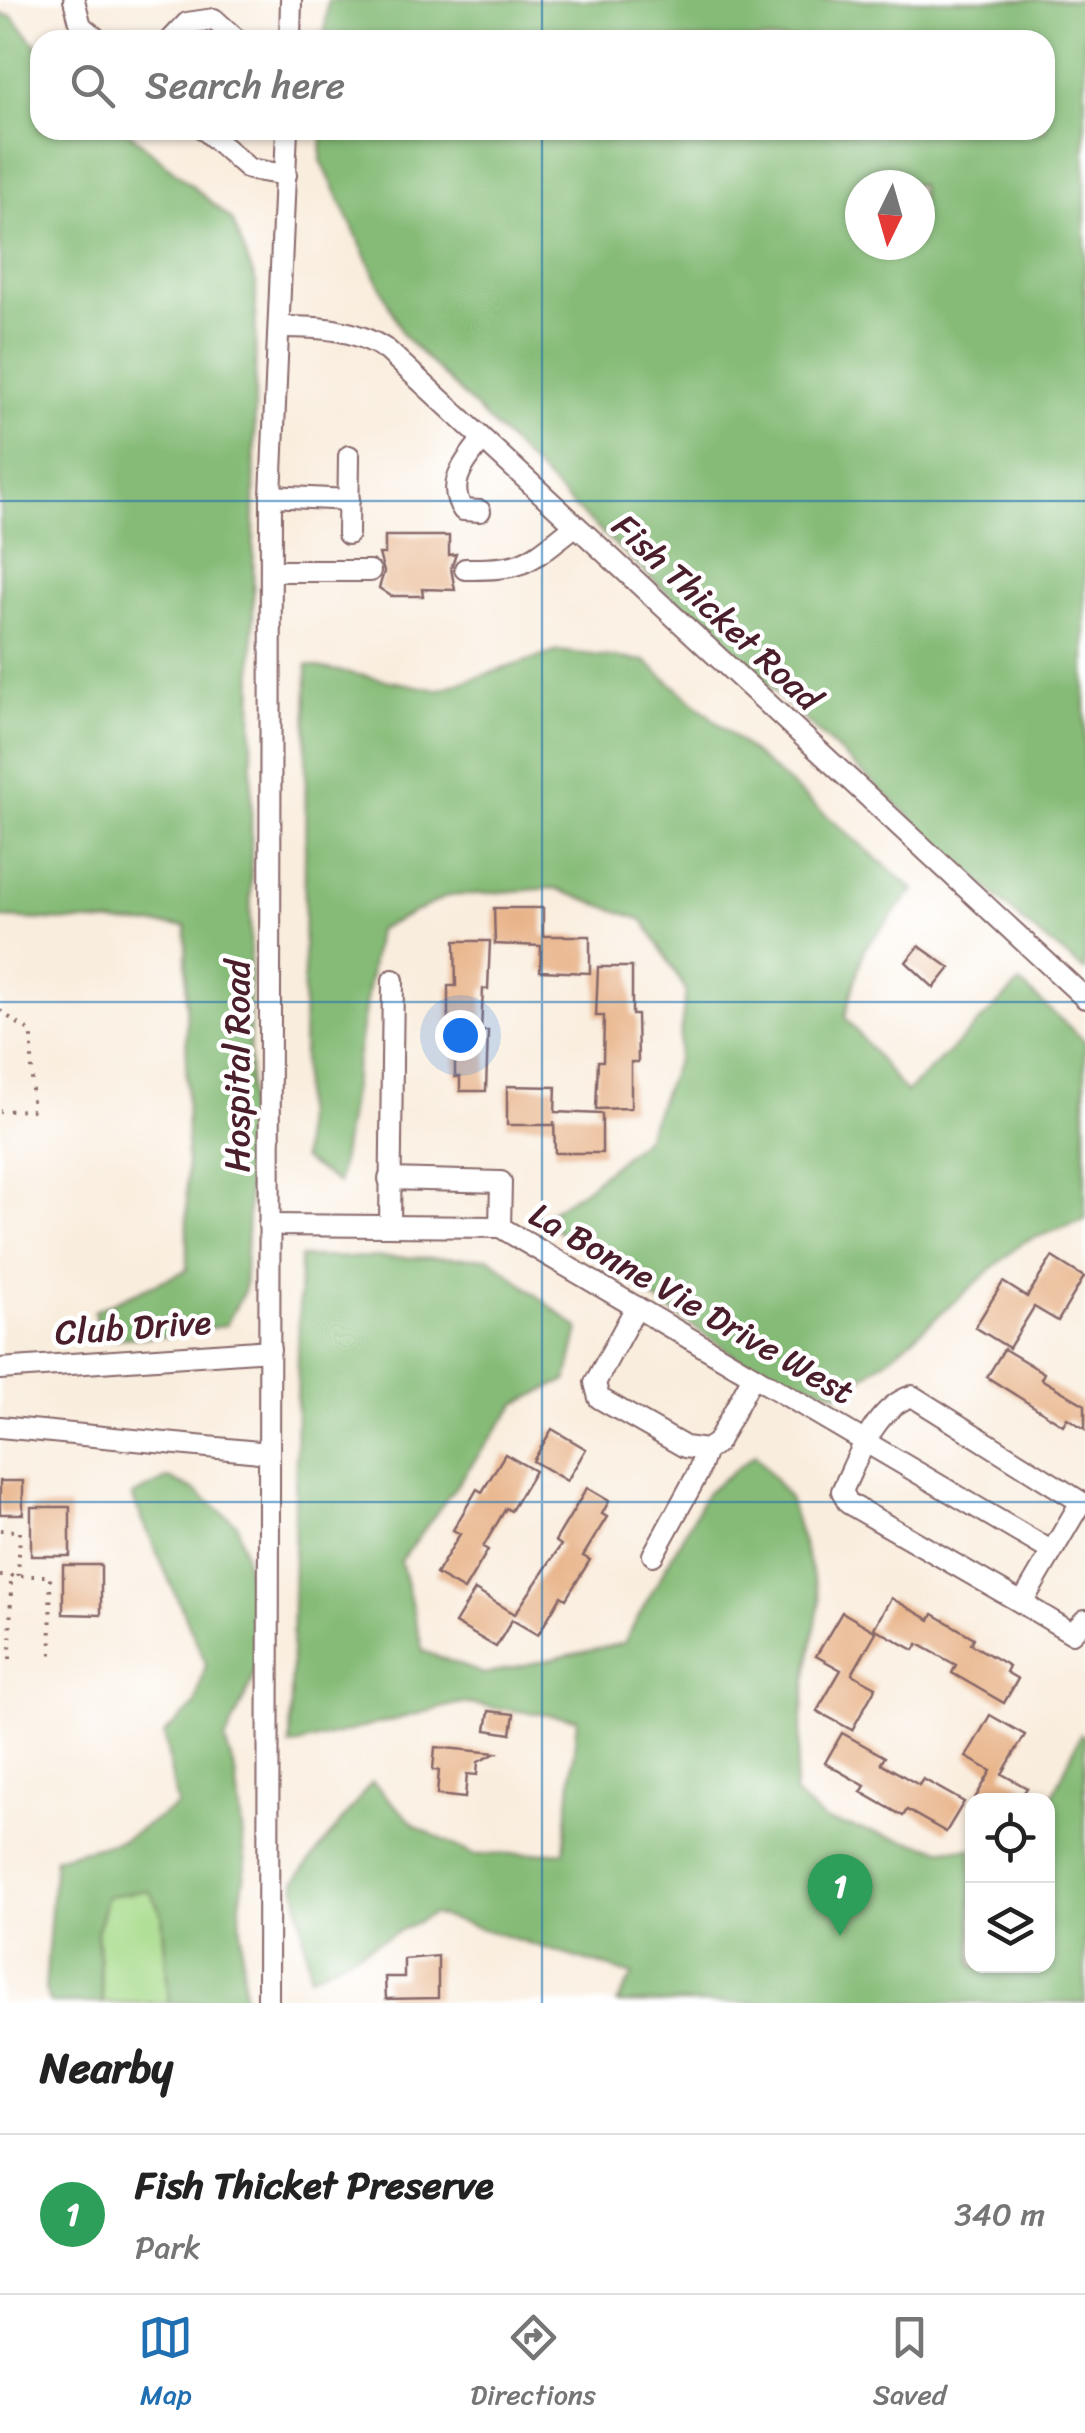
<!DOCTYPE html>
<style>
:root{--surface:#fff;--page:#f6f6f6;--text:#222;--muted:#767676;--line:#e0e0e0;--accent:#1f6fb2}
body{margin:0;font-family:Sriracha,sans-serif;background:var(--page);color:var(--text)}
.controls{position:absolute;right:30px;bottom:30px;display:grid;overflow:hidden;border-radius:20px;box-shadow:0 2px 8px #0004}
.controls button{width:90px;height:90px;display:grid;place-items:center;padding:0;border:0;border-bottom:2px solid var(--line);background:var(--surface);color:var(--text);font:50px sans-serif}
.compass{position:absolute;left:845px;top:170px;width:90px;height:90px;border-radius:50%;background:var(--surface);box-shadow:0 2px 8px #0004;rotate:185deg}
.you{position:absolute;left:460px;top:1035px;width:35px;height:35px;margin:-25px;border:8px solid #fff;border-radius:50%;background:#1a73e8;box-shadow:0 0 0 15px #1a73e833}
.badge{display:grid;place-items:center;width:65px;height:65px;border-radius:50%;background:var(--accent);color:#fff;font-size:32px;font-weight:700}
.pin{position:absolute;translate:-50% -82px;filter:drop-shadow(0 2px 5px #0008)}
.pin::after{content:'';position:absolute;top:52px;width:35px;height:30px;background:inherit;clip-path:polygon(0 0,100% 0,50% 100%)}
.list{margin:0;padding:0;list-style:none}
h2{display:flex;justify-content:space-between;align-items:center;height:130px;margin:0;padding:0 40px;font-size:42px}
h2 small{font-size:32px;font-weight:400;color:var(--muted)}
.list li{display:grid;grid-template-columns:65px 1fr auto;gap:30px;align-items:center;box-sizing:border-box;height:160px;padding:0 40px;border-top:2px solid var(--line)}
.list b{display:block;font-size:38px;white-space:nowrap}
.list p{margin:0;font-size:32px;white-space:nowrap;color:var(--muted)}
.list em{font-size:32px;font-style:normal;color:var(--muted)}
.icon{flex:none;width:55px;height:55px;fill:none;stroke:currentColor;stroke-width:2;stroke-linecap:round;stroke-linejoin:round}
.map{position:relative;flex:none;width:1085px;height:2003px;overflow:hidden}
.search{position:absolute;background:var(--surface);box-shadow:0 2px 8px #0004;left:30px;right:30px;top:30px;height:110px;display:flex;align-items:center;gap:25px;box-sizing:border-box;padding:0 35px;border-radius:30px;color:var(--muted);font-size:38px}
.sheet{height:290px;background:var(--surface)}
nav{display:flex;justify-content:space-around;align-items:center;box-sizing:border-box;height:140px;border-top:2px solid var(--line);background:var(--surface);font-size:28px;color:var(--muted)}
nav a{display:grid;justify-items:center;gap:5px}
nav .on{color:var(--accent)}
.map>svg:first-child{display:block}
.green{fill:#a7db8b;stroke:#787d5b;stroke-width:2.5}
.forest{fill:#85bb77;stroke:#686d51;stroke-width:2.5;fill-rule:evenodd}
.building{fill:#e8b388}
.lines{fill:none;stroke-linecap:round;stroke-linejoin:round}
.minor-casing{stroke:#876769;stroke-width:24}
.path{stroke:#876769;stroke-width:4;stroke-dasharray:2.5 8;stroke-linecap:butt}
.minor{stroke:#fff;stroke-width:20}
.grid{fill:none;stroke:#1f6fb2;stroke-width:2.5;stroke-opacity:0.55}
.labels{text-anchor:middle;stroke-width:9;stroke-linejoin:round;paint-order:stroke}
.street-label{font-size:35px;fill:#4a1f2b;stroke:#fff}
</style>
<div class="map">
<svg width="1085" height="2003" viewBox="0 0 1085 2003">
<rect width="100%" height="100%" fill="#fff"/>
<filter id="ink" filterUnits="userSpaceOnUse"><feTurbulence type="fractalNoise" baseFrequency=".01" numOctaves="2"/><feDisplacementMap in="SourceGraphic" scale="20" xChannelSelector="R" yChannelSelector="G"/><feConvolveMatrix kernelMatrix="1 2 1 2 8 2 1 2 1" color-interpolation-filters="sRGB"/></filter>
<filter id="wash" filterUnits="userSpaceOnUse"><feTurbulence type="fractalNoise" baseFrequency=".0048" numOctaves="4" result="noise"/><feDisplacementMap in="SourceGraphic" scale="40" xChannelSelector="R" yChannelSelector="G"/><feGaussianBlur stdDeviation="2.25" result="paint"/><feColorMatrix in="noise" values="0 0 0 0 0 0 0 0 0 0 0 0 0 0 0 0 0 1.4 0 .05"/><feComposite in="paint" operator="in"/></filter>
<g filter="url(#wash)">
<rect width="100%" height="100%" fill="#f9eddd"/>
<polygon class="green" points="149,1890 162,1914 169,2003 103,2003 97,1932 107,1896"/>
<g class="forest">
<path d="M328,0H1085V971L1029,927L571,504L403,335L321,160L322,130H1045V40H324ZM920,185V245H860V185Z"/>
<polygon points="0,14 12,16 40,50 40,130 126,130 232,220 256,282 248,1216 244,1291 226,1325 170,1336 99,1339 94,1311 187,1270 186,926 0,918"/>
<polygon points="558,651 645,661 914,890 864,949 845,1017 906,1093 1020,983 1085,1041 1085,1220 1023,1242 898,1351 840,1394 745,1363 557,1230 545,1215 585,1189 645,1138 677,1060 686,990 643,920 553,888 448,896 377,930 338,1183 302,1159 307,665 438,690"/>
<polygon points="300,1257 490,1258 579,1329 567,1380 516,1404 401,1561 423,1651 484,1674 624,1643 707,1492 755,1454 789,1498 820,1600 806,1681 794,1794 824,1820 940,1849 972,1849 972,1966 1048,1966 1048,1806 1081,1734 1085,1737 1085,2003 617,2003 633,1975 433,1914 310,1976 295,1881 372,1782 416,1826 474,1855 564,1852 577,1719 461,1703 290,1746"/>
<polygon points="169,1478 196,1491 238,1525 262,1637 251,1683 225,1741 236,1775 246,1866 240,1904 244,2003 169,2003 162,1914 149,1890 107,1896 97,1932 103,2003 50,2003 45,1989 55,1858 123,1840 177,1806 164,1734 195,1705 206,1664 132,1496"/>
</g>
<g id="blocks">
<g class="building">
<polygon points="385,536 449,536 449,555 456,554 451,568 455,590 422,589 423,596 391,596 379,588 384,572 379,554 385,554"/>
<polygon points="494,908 543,908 543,936 590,936 590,973 540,971 541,946 495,944"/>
<polygon points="455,941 490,941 488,989 483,989 481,1031 488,1031 486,1091 460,1091 460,1077 455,1077 455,1033 448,1033 448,986 456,986"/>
<polygon points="919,946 950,968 934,988 906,962"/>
<polygon points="598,967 632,967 632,1015 637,1015 638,1062 631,1062 631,1108 596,1109 598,1061 603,1061 604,1016 596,1016"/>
<polygon points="507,1086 556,1087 555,1112 602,1114 602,1153 555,1153 554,1121 554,1125 507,1125"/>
<polygon points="1052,1257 1084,1277 1058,1321 1034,1307 1009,1348 975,1327 1003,1282 1027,1297"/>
<polygon points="1004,1349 1044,1373 1041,1379 1085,1405 1085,1429 1067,1418 1063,1425 987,1377"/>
<polygon points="552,1429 586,1449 567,1481 533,1461"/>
<polygon points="505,1454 535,1471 511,1511 506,1508 483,1547 488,1550 464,1590 436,1574 460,1534 453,1530 477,1489 482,1492"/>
<rect x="0" y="1481" width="23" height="33"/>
<polygon points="587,1488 609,1501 602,1514 607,1517 583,1556 590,1560 566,1599 561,1596 538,1635 512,1620 496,1647 455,1623 475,1590 515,1614 561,1545 555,1541"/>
<rect x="31" y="1507" width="39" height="49"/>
<polygon points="63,1565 101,1565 101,1615 63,1614"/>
<polygon points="891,1598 930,1620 933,1614 974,1638 971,1644 1009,1666 1006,1672 1018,1679 1004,1703 952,1673 956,1665 918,1644 914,1650 874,1628"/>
<polygon points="842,1612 876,1632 852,1674 876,1687 852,1730 817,1711 841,1670 816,1656"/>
<polygon points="489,1711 514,1714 511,1734 486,1730"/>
<polygon points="990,1715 1025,1735 1002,1774 1027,1788 1019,1800 974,1800 991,1771 966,1757"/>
<polygon points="842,1733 885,1757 881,1763 919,1785 923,1779 964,1802 946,1832 907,1810 903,1816 861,1792 865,1786 825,1763"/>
<polygon points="435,1747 496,1753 478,1762 477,1775 467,1774 465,1798 437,1795 439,1770 433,1770"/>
<polygon points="438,1956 438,1998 386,1999 385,1977 404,1977 404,1959"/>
</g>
</g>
</g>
<g filter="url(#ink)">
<use href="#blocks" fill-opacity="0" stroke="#876769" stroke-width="2.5"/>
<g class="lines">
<g class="minor-casing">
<g id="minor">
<polyline points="74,0 81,26 98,40"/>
<polyline points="171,40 187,23 214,19 237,40"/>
<polyline points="290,40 291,0"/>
<polyline points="205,130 249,169 286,175"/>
<path d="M280,327C319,327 354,328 387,350L1085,998"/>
<polyline points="271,496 349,500"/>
<path d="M480,511L463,510C445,483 466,461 482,440"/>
<polyline points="348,534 349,456"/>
<path d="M465,569C527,570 528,562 575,526"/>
<polyline points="271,571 370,571"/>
<polyline points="389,1179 501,1182 500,1227"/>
<polyline points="269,1225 500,1227 1051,1551"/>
<polyline points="390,1226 393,980"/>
<polyline points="636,1307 595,1383 599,1398 685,1447 706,1450 717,1443 753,1376"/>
<polyline points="0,1369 270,1350"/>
<path d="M912,1396L1081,1502L1022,1603L848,1503L842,1491C858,1458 874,1408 912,1396Z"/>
<polyline points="0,1427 269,1453"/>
<polyline points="653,1555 697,1475 706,1450"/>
<polyline points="1022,1603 1072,1633 1085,1620"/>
<polyline points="268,2003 271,496 287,130"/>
</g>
</g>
<g class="path">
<polyline points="0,1011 32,1033 32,1110 0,1111"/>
<polyline points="0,1530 20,1531 18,1576"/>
<polyline points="0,1576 50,1576 51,1659"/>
<polyline points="10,1659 11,1576"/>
</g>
<use href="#minor" class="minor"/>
</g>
</g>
<path class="grid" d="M542,0V40M542,130V2003M0,501H1085M0,1002H1085M0,1502H1085"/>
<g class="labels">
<g class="street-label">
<text transform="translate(717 612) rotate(43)" y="12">Fish Thicket Road</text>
<text transform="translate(237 1066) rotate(-90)" y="12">Hospital Road</text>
<text transform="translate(692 1303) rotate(30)" y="12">La Bonne Vie Drive West</text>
<text transform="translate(133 1327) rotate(-4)" y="12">Club Drive</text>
</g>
</g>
</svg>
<div class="controls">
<button><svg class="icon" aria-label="locate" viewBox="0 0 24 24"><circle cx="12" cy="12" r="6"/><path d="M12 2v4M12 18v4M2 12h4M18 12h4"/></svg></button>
<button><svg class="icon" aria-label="layers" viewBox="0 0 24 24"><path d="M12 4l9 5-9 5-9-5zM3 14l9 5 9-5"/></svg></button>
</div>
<svg class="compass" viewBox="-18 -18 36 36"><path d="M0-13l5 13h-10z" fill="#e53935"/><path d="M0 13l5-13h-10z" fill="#767676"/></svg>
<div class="you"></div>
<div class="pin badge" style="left:840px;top:1936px;background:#2e9e5b">1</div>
<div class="search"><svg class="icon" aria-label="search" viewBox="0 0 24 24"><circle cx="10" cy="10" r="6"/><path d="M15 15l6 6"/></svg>Search here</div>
</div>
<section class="sheet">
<h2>Nearby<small></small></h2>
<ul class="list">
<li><span class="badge" style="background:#2e9e5b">1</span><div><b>Fish Thicket Preserve</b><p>Park</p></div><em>340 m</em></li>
</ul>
</section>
<nav>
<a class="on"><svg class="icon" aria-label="map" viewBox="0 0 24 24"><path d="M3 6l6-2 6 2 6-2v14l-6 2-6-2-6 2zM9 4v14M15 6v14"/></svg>Map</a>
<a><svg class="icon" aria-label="directions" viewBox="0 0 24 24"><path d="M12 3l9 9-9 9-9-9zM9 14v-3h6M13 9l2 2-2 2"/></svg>Directions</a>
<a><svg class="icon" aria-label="saved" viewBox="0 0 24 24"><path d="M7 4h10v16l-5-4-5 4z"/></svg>Saved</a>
</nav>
